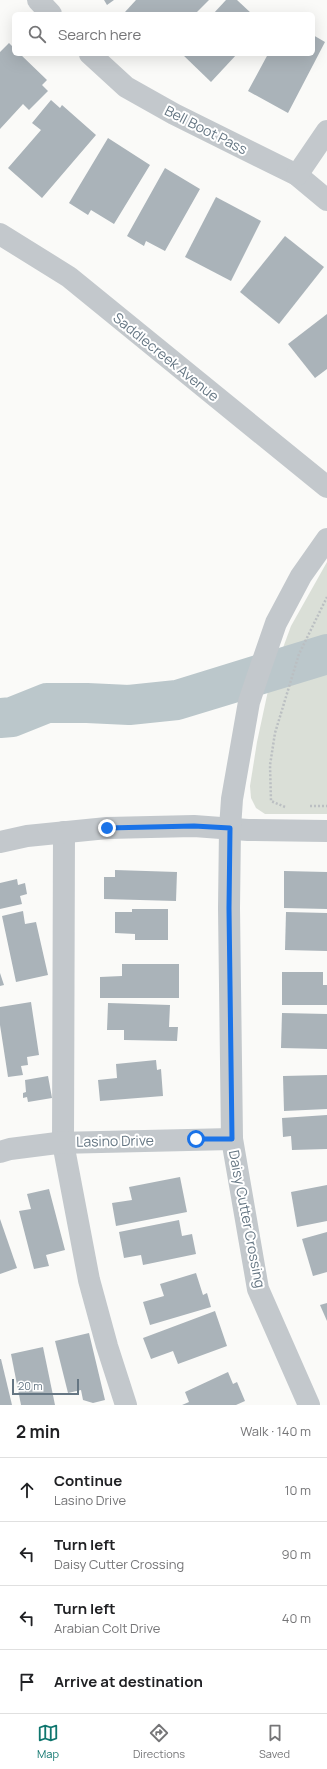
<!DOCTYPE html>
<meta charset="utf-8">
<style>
:root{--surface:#fff;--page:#f6f6f6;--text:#202124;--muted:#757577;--line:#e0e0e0;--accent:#0f766e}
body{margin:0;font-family:Manrope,sans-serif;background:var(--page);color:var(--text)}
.scale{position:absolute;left:12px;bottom:10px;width:67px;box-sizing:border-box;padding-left:4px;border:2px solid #657683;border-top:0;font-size:11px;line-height:14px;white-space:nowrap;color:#657683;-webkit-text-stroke:3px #fff;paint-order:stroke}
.stop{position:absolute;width:12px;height:12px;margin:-9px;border:3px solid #1a73e8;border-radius:50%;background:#fff}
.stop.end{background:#1a73e8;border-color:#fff;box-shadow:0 1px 4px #0008}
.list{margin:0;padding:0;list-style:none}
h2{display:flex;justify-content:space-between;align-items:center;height:52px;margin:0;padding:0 16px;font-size:17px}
h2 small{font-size:13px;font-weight:400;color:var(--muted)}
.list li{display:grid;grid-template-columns:26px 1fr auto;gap:12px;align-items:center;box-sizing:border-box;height:64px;padding:0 16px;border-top:1px solid var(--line)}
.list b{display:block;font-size:15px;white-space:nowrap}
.list p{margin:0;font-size:13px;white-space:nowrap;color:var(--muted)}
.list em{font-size:13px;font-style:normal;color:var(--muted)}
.icon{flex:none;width:22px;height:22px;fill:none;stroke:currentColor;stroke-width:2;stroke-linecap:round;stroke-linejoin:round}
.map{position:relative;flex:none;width:327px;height:1405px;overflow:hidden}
.search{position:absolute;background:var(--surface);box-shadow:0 4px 16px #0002;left:12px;right:12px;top:12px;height:44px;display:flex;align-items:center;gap:10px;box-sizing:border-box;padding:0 14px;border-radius:6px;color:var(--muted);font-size:15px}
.sheet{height:308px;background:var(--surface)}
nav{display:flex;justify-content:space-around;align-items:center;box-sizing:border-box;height:56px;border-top:1px solid var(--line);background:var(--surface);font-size:11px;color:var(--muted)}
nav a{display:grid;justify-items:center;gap:2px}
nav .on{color:var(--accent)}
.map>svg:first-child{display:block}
.green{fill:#dadfd7}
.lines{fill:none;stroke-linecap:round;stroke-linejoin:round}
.river{stroke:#bbc7cb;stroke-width:40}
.building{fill:#aab3b9}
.path{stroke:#bbbfc2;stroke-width:2.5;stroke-dasharray:2 2;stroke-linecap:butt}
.minor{stroke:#c3c8cc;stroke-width:22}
.route{stroke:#1a73e8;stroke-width:5}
.labels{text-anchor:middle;stroke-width:4;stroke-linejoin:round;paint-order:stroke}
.street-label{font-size:14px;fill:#657683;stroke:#fff}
</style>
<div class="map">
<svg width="327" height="1405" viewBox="0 0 327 1405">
<rect width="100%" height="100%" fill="#fafaf8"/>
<polygon class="green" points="327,562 327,814 265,814 256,808 251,798 250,786 257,742 269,686 291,626"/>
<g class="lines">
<polyline class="river" points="0,718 12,717 47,703 87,703 129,705 177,700 327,654"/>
</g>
<g class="building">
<polygon points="104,0 114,0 107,5"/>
<polygon points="136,0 209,0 195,14 127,14 125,12"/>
<polygon points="226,0 237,0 252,14 213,14"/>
<polygon points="313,35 325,42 288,113 248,91 268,54 313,54"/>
<polygon points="9,43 14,48 14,54 20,54 47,80 42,85 48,91 29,110 23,104 0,129 0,52"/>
<polygon points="182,54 237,54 211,82"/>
<polygon points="51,100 60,108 62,105 96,135 42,198 8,168 41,130 32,123"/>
<polygon points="108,138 150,165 114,224 91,210 88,215 69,203"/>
<polygon points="165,168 200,189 165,251 146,241 144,246 127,236"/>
<polygon points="216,197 261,221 231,281 185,257"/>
<polygon points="285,236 324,267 279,324 240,292"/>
<polygon points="327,314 327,369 315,378 288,344"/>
<polygon points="115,870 177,872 176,901 104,899 104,877 115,877"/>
<polygon points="284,871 327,872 327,909 284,908"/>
<polygon points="17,879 18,885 25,883 27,894 20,896 22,904 0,909 0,883"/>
<polygon points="132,909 168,909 168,940 135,940 135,934 115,933 115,912 132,912"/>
<polygon points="23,911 25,924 36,922 48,975 16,982 2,916"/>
<polygon points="286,912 327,913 327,951 285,950"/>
<polygon points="122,964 179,964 179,998 100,998 100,977 122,976"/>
<polygon points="282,972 323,972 323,985 327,985 327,1005 282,1005"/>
<polygon points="0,973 4,985 0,986"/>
<polygon points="31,1002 39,1055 27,1057 28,1065 21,1066 23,1075 8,1077 0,1025 0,1007"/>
<polygon points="108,1003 170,1005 169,1027 178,1027 177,1041 124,1040 124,1030 107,1030"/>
<polygon points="282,1013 327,1014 327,1049 281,1048"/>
<polygon points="156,1060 157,1070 161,1069 163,1096 100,1101 98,1080 117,1078 116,1064"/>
<polygon points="327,1075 327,1109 284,1111 283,1076"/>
<polygon points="48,1076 52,1098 28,1102 27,1097 23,1098 23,1093 26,1092 25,1080"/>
<polygon points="327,1115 327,1149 292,1150 291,1136 283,1137 282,1118"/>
<polygon points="180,1177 187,1212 116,1226 112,1203 132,1200 129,1187"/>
<polygon points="327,1185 327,1221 297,1227 291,1192"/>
<polygon points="49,1189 65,1250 46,1255 49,1266 34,1269 19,1211 31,1209 27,1194"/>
<polygon points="0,1219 17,1268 0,1274"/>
<polygon points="179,1220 182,1236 192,1234 196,1254 143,1265 141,1255 124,1258 119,1232"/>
<polygon points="327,1232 327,1272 313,1276 302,1239"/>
<polygon points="196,1273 203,1295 207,1293 211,1307 150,1325 143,1302 164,1296 160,1284"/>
<polygon points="327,1303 327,1321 320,1305"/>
<polygon points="215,1311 227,1346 178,1364 173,1351 151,1359 143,1338"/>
<polygon points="89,1333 105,1400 93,1403 83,1400 81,1390 68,1393 55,1341"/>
<polygon points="43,1347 55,1405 21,1405 11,1354"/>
<polygon points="0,1359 1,1359 12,1405 0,1405"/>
<polygon points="228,1372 233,1384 237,1382 245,1401 236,1405 182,1405 189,1402 185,1392"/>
</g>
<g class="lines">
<g class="path">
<polyline points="310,806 327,806"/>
<polyline points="285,807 271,801 270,765 275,733 299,654 327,597"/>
</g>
<g class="minor">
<polyline points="38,0 51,14"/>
<polyline points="90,54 126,87 174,114 297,175 327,200"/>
<polyline points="297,175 327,131"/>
<polyline points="0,234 69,277 327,487"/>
<polyline points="64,832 63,1143 89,1280 107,1346 126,1405"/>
<polyline points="0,842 27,836 107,828 194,826 248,830 327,831"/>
<polyline points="0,1152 10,1149 57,1143 232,1139"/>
<polyline points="309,1405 258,1289 232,1139 229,908 230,828 232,799 249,702 258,675 276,623 301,576 327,539"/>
</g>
</g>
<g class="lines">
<polyline class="route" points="107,828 194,826 230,828 229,908 232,1139 196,1139"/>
</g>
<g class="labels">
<g class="street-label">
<text transform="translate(206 130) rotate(27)" y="5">Bell Boot Pass</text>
<text transform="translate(166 357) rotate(39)" y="5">Saddlecreek Avenue</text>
<text transform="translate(115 1141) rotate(-1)" y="5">Lasino Drive</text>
<text transform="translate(247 1219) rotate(79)" y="5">Daisy Cutter Crossing</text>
</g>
</g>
</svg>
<div class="scale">20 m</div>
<div class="stop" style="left:196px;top:1139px"></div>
<div class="stop end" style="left:107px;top:828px"></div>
<div class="search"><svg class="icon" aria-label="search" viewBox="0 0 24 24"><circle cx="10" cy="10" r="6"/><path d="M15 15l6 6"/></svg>Search here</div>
</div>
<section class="sheet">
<h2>2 min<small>Walk · 140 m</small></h2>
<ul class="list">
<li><svg class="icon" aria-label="ahead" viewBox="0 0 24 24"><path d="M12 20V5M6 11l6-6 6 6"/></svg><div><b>Continue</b><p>Lasino Drive</p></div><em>10 m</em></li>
<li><svg class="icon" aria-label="left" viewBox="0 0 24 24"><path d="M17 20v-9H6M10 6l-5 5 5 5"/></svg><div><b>Turn left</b><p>Daisy Cutter Crossing</p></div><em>90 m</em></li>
<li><svg class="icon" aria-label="left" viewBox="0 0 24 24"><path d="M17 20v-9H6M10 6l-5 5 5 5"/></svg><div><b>Turn left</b><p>Arabian Colt Drive</p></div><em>40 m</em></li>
<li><svg class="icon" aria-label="arrive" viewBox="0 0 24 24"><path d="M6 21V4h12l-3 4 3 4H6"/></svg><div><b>Arrive at destination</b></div></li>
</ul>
</section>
<nav>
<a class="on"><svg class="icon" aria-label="map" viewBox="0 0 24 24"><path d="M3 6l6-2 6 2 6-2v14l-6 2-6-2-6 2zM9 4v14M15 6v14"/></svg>Map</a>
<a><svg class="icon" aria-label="directions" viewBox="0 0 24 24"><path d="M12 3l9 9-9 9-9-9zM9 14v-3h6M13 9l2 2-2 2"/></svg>Directions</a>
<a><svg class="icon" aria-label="saved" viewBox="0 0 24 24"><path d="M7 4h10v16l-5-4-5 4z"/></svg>Saved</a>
</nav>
